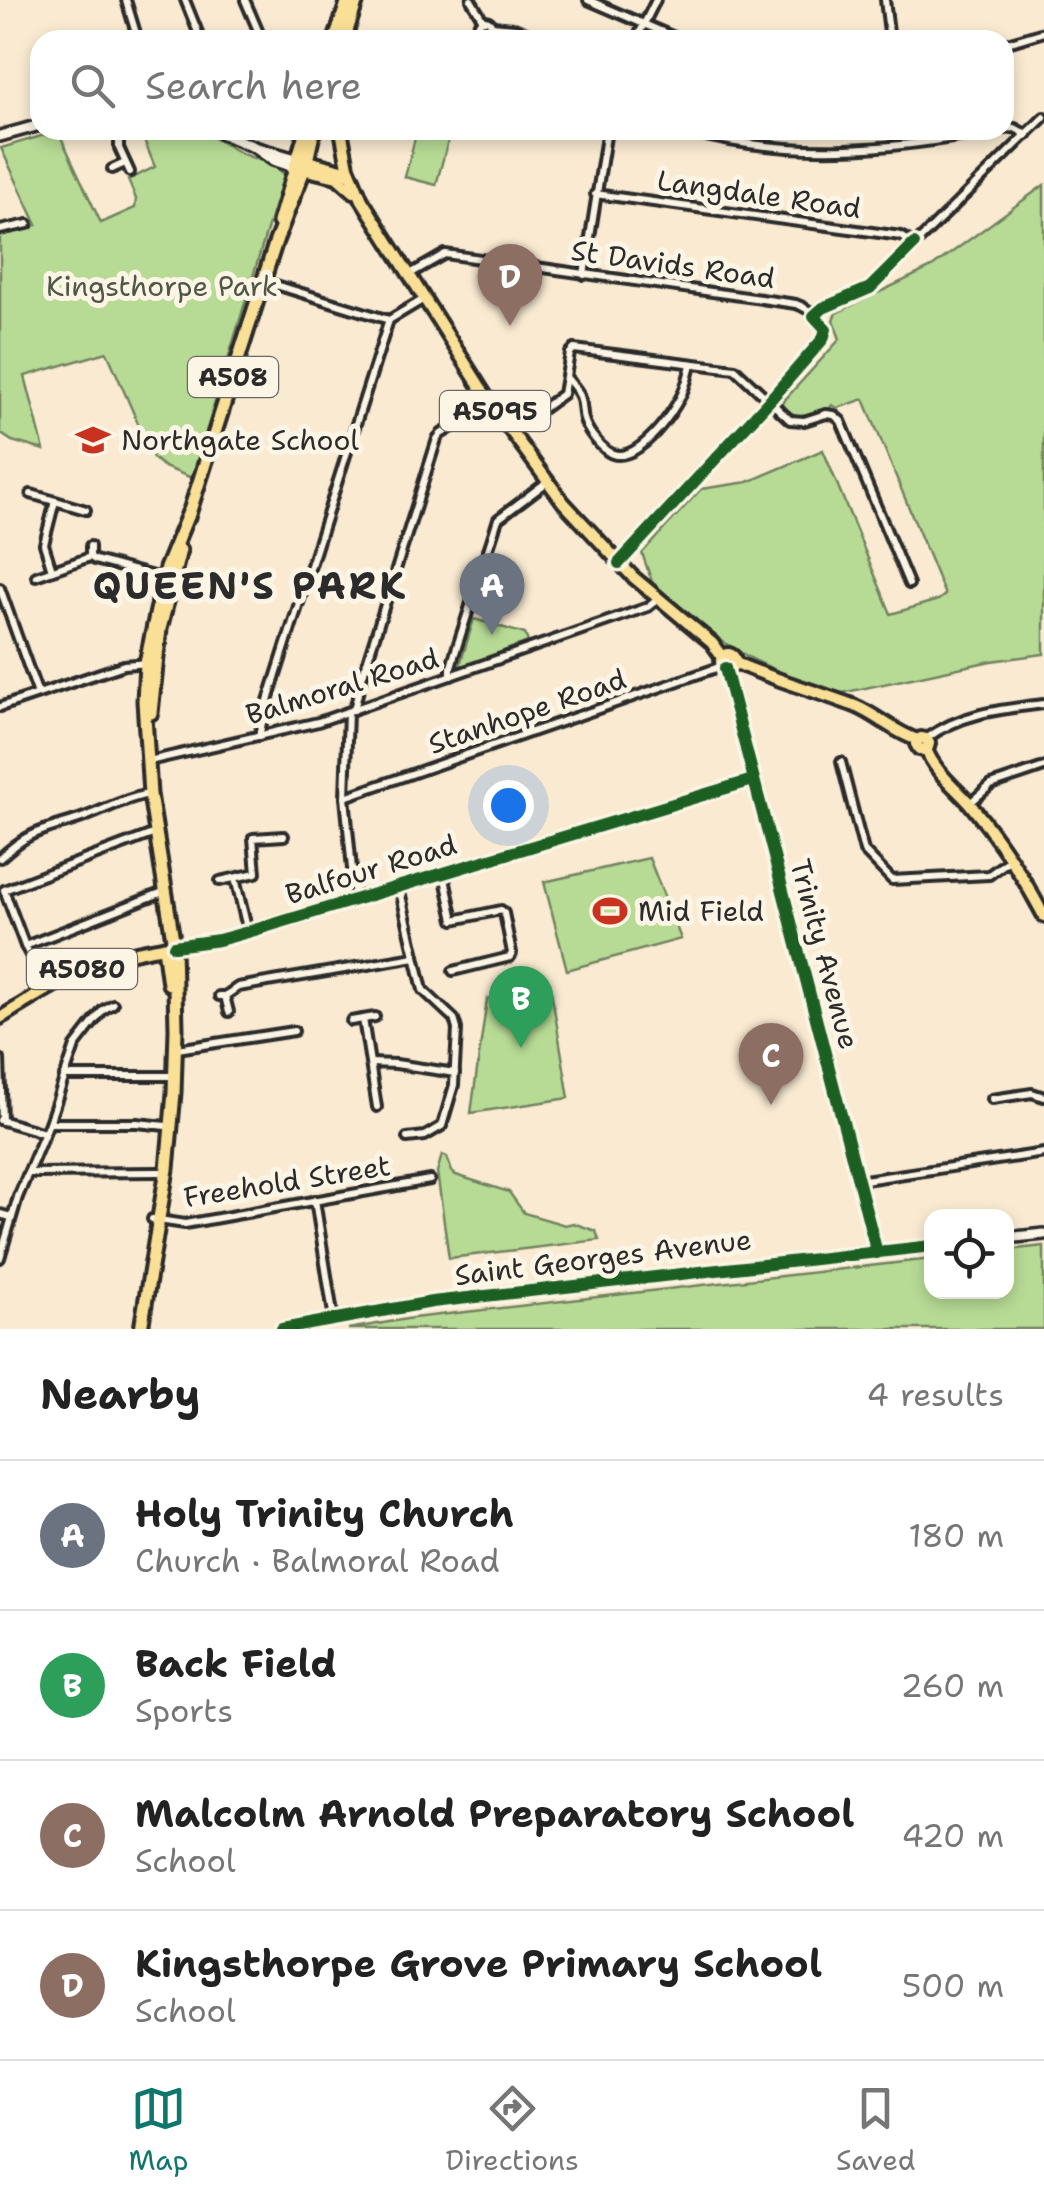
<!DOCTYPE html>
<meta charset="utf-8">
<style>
:root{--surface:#fff;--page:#f2f2f2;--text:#222;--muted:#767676;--line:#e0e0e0;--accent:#0f766e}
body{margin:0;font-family:"Shantell Sans",sans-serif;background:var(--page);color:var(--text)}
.controls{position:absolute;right:30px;bottom:30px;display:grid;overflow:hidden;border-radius:20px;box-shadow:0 5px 15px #0003}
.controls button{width:90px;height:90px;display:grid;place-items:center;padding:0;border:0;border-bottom:2px solid var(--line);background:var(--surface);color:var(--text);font:50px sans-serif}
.you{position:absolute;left:508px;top:805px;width:35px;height:35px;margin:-25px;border:8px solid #fff;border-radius:50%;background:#1a73e8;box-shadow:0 0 0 15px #1a73e833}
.badge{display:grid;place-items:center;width:65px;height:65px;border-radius:50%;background:var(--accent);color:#fff;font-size:32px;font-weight:700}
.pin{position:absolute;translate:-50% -82px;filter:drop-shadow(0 2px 5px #0008)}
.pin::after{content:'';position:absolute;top:52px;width:35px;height:30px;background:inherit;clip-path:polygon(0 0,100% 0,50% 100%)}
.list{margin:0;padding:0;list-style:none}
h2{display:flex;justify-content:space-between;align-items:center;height:130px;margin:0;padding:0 40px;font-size:42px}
h2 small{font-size:32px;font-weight:400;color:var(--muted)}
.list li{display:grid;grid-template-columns:65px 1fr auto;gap:30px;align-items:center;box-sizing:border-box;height:150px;padding:0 40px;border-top:2px solid var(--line)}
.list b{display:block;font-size:38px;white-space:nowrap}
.list p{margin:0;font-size:32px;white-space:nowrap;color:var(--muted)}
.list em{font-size:32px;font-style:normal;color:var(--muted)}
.icon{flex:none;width:55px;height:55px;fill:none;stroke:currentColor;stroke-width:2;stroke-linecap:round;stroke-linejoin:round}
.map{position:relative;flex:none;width:1044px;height:1329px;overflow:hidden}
.search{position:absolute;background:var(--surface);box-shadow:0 5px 15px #0003;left:30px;right:30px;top:30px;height:110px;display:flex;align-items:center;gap:25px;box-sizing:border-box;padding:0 35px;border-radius:30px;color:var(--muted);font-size:38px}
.sheet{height:730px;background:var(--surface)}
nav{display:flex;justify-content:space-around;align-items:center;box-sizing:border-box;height:140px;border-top:2px solid var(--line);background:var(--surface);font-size:28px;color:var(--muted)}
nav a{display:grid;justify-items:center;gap:5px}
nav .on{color:var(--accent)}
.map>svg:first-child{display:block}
.green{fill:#b7db95;stroke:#718360;stroke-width:2.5}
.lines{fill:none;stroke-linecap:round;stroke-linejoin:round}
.minor-casing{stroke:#2b2b2b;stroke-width:14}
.tertiary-casing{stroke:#2b2b2b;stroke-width:16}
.primary-casing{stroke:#2b2b2b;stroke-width:18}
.trunk-casing{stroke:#2b2b2b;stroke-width:19}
.minor{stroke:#fcf5e5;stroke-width:6}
.tertiary{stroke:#fcf5e5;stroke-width:9}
.primary{stroke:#fadf96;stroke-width:10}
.trunk{stroke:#fadf96;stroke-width:11}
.cycleway-casing{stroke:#fcf5e5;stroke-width:19}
.cycleway{stroke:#1b5e20;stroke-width:12}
.labels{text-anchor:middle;stroke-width:10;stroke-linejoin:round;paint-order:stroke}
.shield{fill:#fcf5e5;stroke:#6a6863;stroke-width:2.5}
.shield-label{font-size:25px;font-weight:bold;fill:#2b2b2b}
.street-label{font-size:28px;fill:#2b2b2b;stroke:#fcf5e5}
.park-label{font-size:28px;fill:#4e5746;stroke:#fcf5e5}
.poi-label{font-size:28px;fill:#2b2b2b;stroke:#fcf5e5;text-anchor:start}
.district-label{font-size:38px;font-weight:bold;letter-spacing:2.5px;fill:#2b2b2b;stroke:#fcf5e5}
</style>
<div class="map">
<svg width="1044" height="1329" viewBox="0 0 1044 1329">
<rect width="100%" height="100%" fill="#f9ead1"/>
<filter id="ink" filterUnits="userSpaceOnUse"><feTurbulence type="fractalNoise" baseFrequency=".01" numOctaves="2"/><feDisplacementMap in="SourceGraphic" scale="20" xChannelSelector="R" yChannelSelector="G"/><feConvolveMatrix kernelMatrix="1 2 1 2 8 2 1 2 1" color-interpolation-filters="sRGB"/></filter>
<g filter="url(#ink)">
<g class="green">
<path d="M140,130C164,130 189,128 212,137C223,141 231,149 241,153C256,160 272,162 284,174L192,478L164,467L153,458L107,352L25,376L44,450L12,441L0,433V235L37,225L1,148L58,131L101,223L135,208L136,199L128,180L155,167Z"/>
<polygon points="417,130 451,130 436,185 405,177"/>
<path d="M1044,185V654L991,661L842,693L792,678L750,658L722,641L686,612L652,582L642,553L701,489L748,482L823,450L891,614L938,600L945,595L864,399L838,408L832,405L829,409C808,411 796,425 782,403L840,339L833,320L836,313L932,267Z"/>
<polygon points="474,619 525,634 528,642 459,668"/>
<polygon points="649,858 681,939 567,970 544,882"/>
<polygon points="550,984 569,1098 471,1113 487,999"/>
<polygon points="442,1155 447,1157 452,1172 456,1175 509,1192 524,1213 565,1225 573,1223 596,1231 599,1240 449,1258 437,1172"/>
<polygon points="1044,1246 1044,1329 348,1329 413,1318 931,1259 932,1292 1006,1292 1007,1250"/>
</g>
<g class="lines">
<g class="minor-casing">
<g id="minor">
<polyline points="126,0 138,40"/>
<polyline points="185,0 201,40"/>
<polyline points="245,0 262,40"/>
<polyline points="471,0 483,20"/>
<polyline points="588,0 681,40"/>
<polyline points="885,0 890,40"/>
<circle cx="485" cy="27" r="7"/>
<polyline points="492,26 514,28 543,40"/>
<polyline points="636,40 656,0"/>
<polyline points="1004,44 1044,32"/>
<polyline points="1004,129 1015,128 1027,135"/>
<polyline points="119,130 119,148 130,172"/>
<path d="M683,130C787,160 892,151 997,130"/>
<polyline points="112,169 125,163"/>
<polyline points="595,194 901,236 914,244"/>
<polyline points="0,230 28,224"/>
<path d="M410,274L445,254L796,304C810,309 830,324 823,339L769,401L620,562"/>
<polyline points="584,275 607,130"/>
<polyline points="263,281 389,320"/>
<path d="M814,316C829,300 856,298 874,285L1044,117"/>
<path d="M566,377C571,383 577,389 580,396C583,404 582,412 584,419C587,431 598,444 607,451C633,470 672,415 682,394C686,385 689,374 691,364"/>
<polyline points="511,432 563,394 570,353 574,349 735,369 790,420 804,421 826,414 834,415 841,421 909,584"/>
<polyline points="31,494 86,510"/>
<polyline points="90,546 90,557 95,560 153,576 162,583"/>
<polyline points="52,570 44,544 55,501"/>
<polyline points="129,573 160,584"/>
<polyline points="36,576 90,557"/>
<polyline points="0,588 38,694"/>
<polyline points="725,668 877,1252"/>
<polyline points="451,676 451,667 455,653 498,519 547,482"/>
<polyline points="0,707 124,665 148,663"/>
<polyline points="354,710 361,681 437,439 441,434 491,404"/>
<polyline points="348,712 345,797 355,900"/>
<polyline points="259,736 265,710 389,320 424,299"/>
<path d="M926,739C960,713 1003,709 1044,704"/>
<polyline points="149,761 318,722 648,607 658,599"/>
<polyline points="841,762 864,851 892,880 989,875 1011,859"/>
<polyline points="345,797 722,666"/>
<polyline points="970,803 991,785 1044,767"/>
<path d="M0,858C30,830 43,831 79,819C105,810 120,800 148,794"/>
<polyline points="444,874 454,920 501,910 504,913 512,953 510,957 453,971"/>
<polyline points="235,878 248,932"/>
<polyline points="220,881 256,873 253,838 284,836"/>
<polyline points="399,887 423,990 454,1019 457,1029 454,1085 442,1126 425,1136 407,1138"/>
<polyline points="25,946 163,892"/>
<polyline points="174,946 219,940 248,932 753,780"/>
<polyline points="48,988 25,946 4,890 155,833"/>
<polyline points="219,996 225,996 229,1012"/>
<polyline points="225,996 238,987 415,957"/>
<polyline points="363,1019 377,1107"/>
<polyline points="351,1021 375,1017"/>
<polyline points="177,1049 294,1031"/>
<polyline points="0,1059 2,1121"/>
<polyline points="370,1063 396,1064 455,1073"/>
<polyline points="64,1076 173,1076"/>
<polyline points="992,1099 1032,1093 1044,1097"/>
<polyline points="0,1120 44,1133"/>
<polyline points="49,1123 137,1123 166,1126"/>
<polyline points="28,1173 160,1172"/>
<polyline points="858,1181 1044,1153"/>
<polyline points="315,1200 334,1320"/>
<polyline points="0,1214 11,1217"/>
<polyline points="152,1219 185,1224 430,1180"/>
<polyline points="0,1258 18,1197 49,1123 75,1046 103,1010 113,1004"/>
</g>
</g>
<g class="tertiary-casing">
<g id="tertiary">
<polyline points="214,130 254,147 296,159"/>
<polyline points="0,136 40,125"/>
<polyline points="254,147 273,160 294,167 299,163"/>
<polyline points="1006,1238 1044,1234"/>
<polyline points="282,1329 432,1302 932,1246"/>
</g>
</g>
<g class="primary-casing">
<g id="primary">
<polyline points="341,130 348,167 362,200 491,404 563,502 632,576 712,643 722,657"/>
<polyline points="300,159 342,170 350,175"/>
<polyline points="298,168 337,177 354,192"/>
<circle cx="728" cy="661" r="7"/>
<path d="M736,663C775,680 815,691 855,706C877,715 895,733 918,740L921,738L926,739L929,743L928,747L924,750L919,749L916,744L918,740"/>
<path d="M926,749C934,771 955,787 970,804C999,839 1023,876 1044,916"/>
<path d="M0,1018C60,981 100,954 172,946"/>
</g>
</g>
<g class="trunk-casing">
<g id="trunk">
<polyline points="335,40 348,0"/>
<polyline points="344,40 357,0"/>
<polyline points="279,222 306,130"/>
<polyline points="188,517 276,241 306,165 314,130"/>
<polyline points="151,713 160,629 180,550"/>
<polyline points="164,947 169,984"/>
<polyline points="141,1329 167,1169 174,1093 176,1029 174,946 150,794 144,701 146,663 166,568 189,512"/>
</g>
</g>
<use href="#minor" class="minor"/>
<use href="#tertiary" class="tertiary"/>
<use href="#primary" class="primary"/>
<use href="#trunk" class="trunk"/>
<g class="cycleway-casing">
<g id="cycleway">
<polyline points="619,563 769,401 823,339 826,329 814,316 823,308 870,288 914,244"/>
<polyline points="725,668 877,1253"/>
<polyline points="174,946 219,940 248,932 753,780"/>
<polyline points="282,1329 432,1302 932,1246"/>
</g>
</g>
<use href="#cycleway" class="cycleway"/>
</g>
</g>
<defs>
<g id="school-bare" transform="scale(2.7)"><path d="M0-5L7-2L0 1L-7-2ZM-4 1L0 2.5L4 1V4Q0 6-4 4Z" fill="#c8321e" stroke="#fcf5e5" stroke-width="2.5" paint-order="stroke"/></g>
<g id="stadium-bare" transform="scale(2.7)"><path d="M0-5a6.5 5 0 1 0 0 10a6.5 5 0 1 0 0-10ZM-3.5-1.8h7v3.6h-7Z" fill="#c8321e" stroke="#fcf5e5" stroke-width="2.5" paint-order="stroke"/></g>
</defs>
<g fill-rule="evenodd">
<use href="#school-bare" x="93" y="440"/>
<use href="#stadium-bare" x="610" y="911"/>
</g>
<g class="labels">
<g class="shield">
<rect x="188" y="357" width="90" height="40" rx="8"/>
<rect x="440" y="391" width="110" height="40" rx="8"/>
<rect x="27" y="949" width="110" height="40" rx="8"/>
</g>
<g class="shield-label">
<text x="233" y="386">A508</text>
<text x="495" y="420">A5095</text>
<text x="82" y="978">A5080</text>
</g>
<g class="street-label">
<text transform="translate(759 194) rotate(8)" y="10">Langdale Road</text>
<text transform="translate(673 264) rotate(8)" y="10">St Davids Road</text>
<text transform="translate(342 686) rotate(-17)" y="10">Balmoral Road</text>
<text transform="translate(527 711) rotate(-19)" y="10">Stanhope Road</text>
<text transform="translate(371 869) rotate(-17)" y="10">Balfour Road</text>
<text transform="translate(825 954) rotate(75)" y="10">Trinity Avenue</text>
<text transform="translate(287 1181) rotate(-9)" y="10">Freehold Street</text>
<text transform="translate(603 1257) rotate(-7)" y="10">Saint Georges Avenue</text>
</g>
<g class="park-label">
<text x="162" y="296">Kingsthorpe Park</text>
</g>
<g class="poi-label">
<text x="121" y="450">Northgate School</text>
<text x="638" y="921">Mid Field</text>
</g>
<g class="district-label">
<text x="250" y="599">QUEEN'S PARK</text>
</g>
</g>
</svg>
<div class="controls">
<button><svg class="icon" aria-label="locate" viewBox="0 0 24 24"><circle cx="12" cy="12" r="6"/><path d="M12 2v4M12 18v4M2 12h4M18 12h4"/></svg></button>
</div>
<div class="you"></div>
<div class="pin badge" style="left:492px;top:635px;background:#6b7280">A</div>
<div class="pin badge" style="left:521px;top:1048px;background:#2e9e5b">B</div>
<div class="pin badge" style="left:771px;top:1105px;background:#8d6e63">C</div>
<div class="pin badge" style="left:510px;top:326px;background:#8d6e63">D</div>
<div class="search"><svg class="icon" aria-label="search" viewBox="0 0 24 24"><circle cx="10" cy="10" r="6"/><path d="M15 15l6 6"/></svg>Search here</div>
</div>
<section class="sheet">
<h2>Nearby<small>4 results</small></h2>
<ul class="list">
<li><span class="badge" style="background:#6b7280">A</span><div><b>Holy Trinity Church</b><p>Church · Balmoral Road</p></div><em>180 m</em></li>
<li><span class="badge" style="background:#2e9e5b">B</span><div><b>Back Field</b><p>Sports</p></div><em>260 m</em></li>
<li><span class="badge" style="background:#8d6e63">C</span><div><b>Malcolm Arnold Preparatory School</b><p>School</p></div><em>420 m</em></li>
<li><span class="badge" style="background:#8d6e63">D</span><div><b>Kingsthorpe Grove Primary School</b><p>School</p></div><em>500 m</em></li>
</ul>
</section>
<nav>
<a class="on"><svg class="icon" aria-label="map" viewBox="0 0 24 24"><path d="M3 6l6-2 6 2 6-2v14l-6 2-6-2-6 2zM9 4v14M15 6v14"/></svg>Map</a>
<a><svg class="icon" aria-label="directions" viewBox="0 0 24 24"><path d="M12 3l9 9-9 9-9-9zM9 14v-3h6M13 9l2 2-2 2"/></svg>Directions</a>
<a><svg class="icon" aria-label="saved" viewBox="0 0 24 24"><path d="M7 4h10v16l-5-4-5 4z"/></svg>Saved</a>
</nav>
